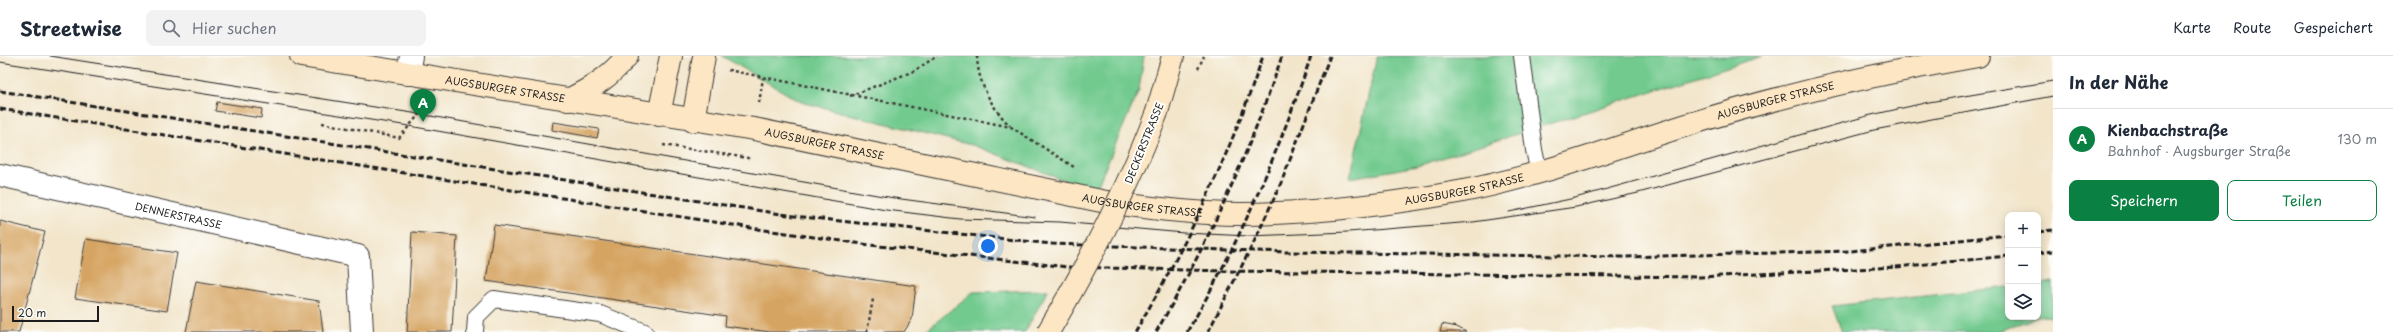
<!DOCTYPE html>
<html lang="de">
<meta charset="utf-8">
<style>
:root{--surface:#fff;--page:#f2f2f3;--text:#1f2937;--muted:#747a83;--line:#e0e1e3;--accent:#0b8043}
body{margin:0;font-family:"Playpen Sans",sans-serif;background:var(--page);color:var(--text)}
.controls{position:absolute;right:12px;bottom:12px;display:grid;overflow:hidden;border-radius:8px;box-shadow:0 2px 10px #0003}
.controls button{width:36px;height:36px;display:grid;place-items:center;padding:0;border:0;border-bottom:1px solid var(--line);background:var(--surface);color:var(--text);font:20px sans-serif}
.scale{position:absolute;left:12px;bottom:10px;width:87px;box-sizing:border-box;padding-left:4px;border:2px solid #1c1c1c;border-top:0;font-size:11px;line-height:14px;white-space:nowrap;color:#1c1c1c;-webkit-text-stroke:3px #fdfcf7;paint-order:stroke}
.you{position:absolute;left:988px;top:190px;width:14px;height:14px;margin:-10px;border:3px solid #fff;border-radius:50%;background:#1a73e8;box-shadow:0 0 0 6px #1a73e833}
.badge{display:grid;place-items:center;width:26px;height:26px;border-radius:50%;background:var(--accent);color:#fff;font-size:13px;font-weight:700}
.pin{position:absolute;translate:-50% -33px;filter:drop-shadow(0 1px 2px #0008)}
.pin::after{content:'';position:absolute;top:21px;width:14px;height:12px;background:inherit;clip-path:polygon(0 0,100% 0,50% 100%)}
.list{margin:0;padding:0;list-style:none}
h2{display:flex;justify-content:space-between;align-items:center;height:52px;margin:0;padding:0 16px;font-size:17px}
h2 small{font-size:13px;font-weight:400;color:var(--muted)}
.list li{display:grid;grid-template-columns:26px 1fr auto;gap:12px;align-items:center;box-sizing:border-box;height:60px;padding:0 16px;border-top:1px solid var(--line)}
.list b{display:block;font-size:15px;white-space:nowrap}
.list p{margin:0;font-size:13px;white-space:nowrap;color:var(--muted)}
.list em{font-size:13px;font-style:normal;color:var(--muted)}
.actions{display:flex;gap:8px;padding:12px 16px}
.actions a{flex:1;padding:9px 0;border:1px solid var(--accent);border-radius:8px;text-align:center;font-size:14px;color:var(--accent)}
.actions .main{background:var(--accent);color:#fff}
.icon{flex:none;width:22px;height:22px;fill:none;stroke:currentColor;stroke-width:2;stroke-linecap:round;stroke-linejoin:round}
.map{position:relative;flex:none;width:2053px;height:276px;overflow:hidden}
header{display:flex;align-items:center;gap:24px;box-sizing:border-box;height:56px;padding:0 20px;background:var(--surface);border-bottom:1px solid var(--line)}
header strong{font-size:19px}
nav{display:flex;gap:22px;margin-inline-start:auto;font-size:14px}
.search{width:280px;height:36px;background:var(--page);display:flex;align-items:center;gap:10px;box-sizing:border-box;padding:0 14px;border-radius:8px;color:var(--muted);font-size:15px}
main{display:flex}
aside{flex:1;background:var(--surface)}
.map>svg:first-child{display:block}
.green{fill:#72ca8f;stroke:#477356}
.building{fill:#d6a462}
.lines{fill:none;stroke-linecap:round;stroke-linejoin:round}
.lane-casing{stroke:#3c3a36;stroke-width:18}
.street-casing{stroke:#3c3a36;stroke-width:24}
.secondary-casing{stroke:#3c3a36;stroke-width:24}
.path{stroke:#3c3a36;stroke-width:2.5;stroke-dasharray:3 3;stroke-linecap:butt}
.lane{stroke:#fff;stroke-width:16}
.street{stroke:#fff;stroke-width:22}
.secondary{stroke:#fce6c4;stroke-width:22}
.tram{stroke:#1c1c1c;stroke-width:1}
.rail{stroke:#1c1c1c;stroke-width:3;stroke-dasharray:6 3;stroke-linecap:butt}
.secondary-bridge-casing{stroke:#3c3a36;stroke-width:24;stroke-linecap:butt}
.secondary-bridge{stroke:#fce6c4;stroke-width:22}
.labels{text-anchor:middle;stroke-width:4;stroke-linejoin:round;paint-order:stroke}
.street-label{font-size:10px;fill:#1c1c1c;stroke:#fdfcf7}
</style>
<header>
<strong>Streetwise</strong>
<div class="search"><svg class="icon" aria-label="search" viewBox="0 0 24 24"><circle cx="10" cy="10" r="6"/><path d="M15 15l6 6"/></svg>Hier suchen</div>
<nav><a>Karte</a><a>Route</a><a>Gespeichert</a></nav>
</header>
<main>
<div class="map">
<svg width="2053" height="276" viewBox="0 0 2053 276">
<rect width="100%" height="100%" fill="#fdfcf7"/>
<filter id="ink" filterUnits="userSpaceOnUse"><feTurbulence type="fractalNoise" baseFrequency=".025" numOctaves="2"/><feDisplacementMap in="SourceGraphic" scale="8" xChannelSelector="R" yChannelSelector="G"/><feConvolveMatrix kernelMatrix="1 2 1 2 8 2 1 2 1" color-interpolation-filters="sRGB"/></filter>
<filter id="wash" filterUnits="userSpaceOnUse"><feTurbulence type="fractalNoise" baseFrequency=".012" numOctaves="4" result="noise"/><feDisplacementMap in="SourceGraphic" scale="16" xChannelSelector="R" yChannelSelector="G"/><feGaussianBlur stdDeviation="0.9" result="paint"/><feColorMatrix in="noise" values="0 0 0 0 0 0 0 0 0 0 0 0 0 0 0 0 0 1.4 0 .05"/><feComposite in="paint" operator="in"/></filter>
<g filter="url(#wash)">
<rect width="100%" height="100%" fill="#f2e5ca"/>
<g class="green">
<polygon points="722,0 1144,0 1139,34 1095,136 975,90 801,46"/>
<polygon points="1377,0 1762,0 1417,110 1350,122"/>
<polygon points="2053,226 2053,261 2042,260 1996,276 1842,276 1832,250 2008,231 2008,261 2038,261 2038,228"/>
<polygon points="1048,234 1025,276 924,276 973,236"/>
</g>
<g id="blocks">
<g class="building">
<polygon points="217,46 262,53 261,62 215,55"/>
<polygon points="553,66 599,73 597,82 552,74"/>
<polygon points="0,165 45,176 19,276 0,276"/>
<polygon points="494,169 916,230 912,263 904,276 770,276 725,270 726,260 486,225"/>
<polygon points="412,176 457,180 452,276 407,276"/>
<polygon points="86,183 177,197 167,255 75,242"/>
<polygon points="196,225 319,245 323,276 186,276"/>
<polygon points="1442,268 1457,271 1466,276 1440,276"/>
</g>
</g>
</g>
<g filter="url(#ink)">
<use href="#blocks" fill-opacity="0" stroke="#3c3a36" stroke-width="1"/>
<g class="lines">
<g class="lane-casing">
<g id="lane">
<polyline points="1522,0 1534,94 1539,117"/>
<polyline points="475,276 476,261 494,243 600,258 645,276"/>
</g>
</g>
<g class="street-casing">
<g id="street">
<polyline points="408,18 411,0"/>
<path id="s1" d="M0,119L358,200L362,276"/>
</g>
</g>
<g class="secondary-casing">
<g id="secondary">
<path id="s2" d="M301,0L754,73L1106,146C1150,152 1195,158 1240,158C1313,157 1387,149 1458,136C1538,121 1613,92 1690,68C1785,38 1881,17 1978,0"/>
<path d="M568,44C592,32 610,21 627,0"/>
<polyline points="1157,56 1173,0"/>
<polyline points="659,59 671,0"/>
<polyline points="693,65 704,0"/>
</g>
</g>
<g class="path">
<path d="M977,0C978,28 991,50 1010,70"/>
<polyline points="1198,13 1204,0"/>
<polyline points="728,14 1011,71 1074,111"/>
<polyline points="850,40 914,15 937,0"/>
<polyline points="759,47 763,22"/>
<polyline points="322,67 399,82 428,48"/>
<polyline points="663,89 748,102 749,99"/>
<polyline points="867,276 873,243"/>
</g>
<use href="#lane" class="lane"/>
<use href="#street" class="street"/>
<use href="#secondary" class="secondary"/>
<g class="tram">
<polyline points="50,0 419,58 894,142 1035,161"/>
<polyline points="0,6 409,70 886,154 960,163 1060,166 1184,177 1250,180 1348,176 1473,166 1576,151 1638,137 1874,74 2053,40"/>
<polyline points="1509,156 1575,142 1867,60 1929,46 2053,25"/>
</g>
<g class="rail">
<polyline points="0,35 794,160 1052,188 1287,196 1623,201 1851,195 2008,179"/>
<polyline points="0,53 758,173 870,189 1068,211 1226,215 1700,221 1896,211 2008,200"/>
<polyline points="2038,176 2053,174"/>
<polyline points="2038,197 2053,195"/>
<path d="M1135,276C1187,189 1231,96 1263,0"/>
<path d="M1156,276C1207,190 1250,95 1282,0"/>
<path d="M1187,276C1238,190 1279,95 1311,0"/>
<polyline points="1208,276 1254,186 1281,127 1330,0"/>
</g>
<g class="secondary-bridge-casing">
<path id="secondary-bridge" d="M1048,276C1090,205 1128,133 1157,56"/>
</g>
<use href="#secondary-bridge" class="secondary-bridge"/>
</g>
</g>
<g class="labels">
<g class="street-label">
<text dy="4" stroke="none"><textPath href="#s2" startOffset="207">AUGSBURGER STRASSE</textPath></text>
<text dy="4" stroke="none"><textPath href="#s2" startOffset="1503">AUGSBURGER STRASSE</textPath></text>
<text dy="4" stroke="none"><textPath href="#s2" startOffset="531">AUGSBURGER STRASSE</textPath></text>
<text transform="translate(1144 87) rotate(-68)" y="4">DECKERSTRASSE</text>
<text dy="4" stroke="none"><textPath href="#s2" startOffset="1179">AUGSBURGER STRASSE</textPath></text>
<text dy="4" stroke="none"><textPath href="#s2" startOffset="855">AUGSBURGER STRASSE</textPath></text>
<text dy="4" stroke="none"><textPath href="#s1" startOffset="183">DENNERSTRASSE</textPath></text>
</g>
</g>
</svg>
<div class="controls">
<button>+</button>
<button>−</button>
<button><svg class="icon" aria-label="layers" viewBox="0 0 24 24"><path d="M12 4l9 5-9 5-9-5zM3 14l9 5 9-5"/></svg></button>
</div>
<div class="scale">20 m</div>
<div class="you"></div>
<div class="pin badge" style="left:423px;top:66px">A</div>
</div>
<aside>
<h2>In der Nähe<small></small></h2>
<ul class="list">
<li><span class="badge">A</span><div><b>Kienbachstraße</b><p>Bahnhof · Augsburger Straße</p></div><em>130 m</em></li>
</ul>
<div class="actions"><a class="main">Speichern</a><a>Teilen</a></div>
</aside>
</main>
